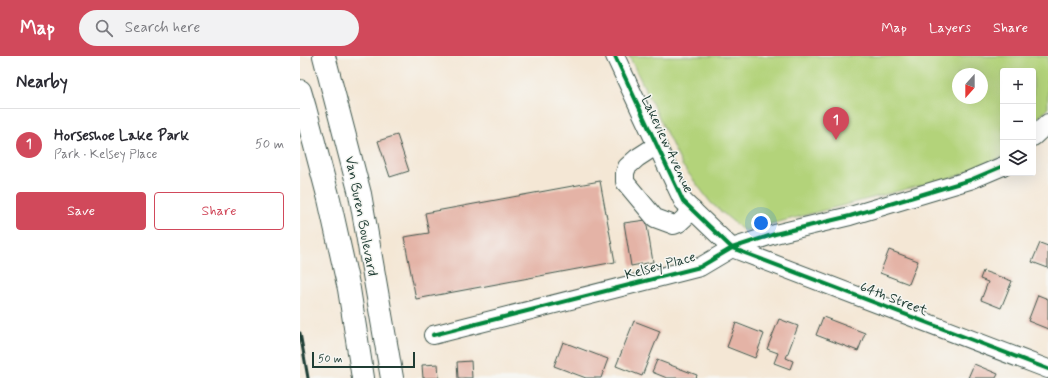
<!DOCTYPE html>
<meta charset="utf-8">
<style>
:root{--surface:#fff;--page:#f2f2f3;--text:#2b2b33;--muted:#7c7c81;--line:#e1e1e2;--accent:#d1495b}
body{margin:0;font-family:Mynerve,sans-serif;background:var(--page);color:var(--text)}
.controls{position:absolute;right:12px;top:12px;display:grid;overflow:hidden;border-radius:4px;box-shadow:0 4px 16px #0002}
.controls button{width:36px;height:36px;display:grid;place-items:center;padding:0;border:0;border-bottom:1px solid var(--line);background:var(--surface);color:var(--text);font:20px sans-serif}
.compass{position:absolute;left:652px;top:12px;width:36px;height:36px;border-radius:50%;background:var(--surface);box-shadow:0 4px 16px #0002;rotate:201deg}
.scale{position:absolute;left:12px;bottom:10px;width:103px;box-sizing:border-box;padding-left:4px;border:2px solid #1f3d34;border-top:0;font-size:11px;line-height:14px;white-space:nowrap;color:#1f3d34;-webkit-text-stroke:3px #f6f6f2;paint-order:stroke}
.you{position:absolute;left:461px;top:167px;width:14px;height:14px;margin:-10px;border:3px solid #fff;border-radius:50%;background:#1a73e8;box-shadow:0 0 0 6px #1a73e833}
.badge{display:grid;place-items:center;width:26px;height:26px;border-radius:50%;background:var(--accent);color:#fff;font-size:13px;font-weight:700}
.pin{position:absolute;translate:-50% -33px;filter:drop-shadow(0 1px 2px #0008)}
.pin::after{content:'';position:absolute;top:21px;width:14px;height:12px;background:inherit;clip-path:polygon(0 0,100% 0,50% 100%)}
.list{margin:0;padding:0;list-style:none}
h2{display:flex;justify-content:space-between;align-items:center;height:52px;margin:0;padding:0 16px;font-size:17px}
h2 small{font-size:13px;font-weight:400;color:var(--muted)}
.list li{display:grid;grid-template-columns:26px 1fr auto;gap:12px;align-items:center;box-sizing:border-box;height:72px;padding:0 16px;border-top:1px solid var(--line)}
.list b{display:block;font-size:15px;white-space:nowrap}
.list p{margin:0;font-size:13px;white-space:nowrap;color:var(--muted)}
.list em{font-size:13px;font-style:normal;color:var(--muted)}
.actions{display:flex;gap:8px;padding:12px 16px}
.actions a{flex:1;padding:9px 0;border:1px solid var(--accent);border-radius:4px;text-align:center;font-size:14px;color:var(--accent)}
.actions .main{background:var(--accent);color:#fff}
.icon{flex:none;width:22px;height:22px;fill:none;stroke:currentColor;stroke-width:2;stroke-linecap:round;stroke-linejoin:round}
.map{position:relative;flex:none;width:748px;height:322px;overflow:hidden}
header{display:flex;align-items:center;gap:24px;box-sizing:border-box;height:56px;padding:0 20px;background:var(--accent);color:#fff}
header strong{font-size:19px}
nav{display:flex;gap:22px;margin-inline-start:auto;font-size:14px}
.search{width:280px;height:36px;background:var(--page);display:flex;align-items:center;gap:10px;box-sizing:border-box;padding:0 14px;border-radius:22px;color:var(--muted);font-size:15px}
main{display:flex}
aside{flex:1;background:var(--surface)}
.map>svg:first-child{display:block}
.green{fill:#b3d37a;stroke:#698857;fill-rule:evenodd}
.building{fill:#e4b3a6}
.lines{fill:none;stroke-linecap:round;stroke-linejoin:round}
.minor-casing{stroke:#3f564c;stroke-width:20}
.major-casing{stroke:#3f564c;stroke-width:24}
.minor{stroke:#fff;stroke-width:18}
.major{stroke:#fff;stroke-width:22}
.rail{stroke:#1f3d34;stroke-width:3}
.cycleway-casing{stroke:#f6f6f2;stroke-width:6}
.cycleway{stroke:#00873e;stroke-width:4}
.labels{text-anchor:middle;stroke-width:3;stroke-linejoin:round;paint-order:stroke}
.street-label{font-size:14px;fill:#1f3d34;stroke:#f6f6f2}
</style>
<header>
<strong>Map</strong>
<div class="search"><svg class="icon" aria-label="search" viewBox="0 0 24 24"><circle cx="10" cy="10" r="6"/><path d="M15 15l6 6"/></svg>Search here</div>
<nav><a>Map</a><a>Layers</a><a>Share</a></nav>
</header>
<main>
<aside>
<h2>Nearby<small></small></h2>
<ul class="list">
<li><span class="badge">1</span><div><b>Horseshoe Lake Park</b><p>Park · Kelsey Place</p></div><em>50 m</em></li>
</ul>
<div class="actions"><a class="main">Save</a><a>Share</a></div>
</aside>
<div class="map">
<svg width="748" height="322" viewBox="0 0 748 322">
<rect width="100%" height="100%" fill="#f6f6f2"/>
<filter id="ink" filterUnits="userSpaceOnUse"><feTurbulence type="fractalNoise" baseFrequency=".025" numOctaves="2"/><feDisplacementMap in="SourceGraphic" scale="8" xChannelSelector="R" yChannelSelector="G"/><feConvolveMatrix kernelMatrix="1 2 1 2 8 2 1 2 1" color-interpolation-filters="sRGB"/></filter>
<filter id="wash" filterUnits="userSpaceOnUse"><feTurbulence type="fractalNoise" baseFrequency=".012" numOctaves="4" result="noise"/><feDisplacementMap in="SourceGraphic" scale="16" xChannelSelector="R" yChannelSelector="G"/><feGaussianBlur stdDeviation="0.9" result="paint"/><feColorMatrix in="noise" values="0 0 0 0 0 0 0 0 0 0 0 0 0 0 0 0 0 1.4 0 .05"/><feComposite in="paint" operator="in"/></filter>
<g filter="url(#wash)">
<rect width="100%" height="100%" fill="#f4e7d5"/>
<path class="green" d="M329,0H748V52L733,68V15H703V100L702,101L657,120L444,175L411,147L382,109ZM658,18H682V42H658Z"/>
<g id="blocks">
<g class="building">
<polygon points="97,79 109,115 90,121 78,85"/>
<polygon points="300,125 315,206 116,243 104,181 129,177 125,157"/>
<polygon points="346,164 353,206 331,210 324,167"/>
<polygon points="740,187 748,190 748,212 732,206"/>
<polygon points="589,194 618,205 609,228 580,217"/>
<polygon points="683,215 712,225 701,252 681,244 688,226 680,223"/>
<polygon points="738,239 748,243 748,273 728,265"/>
<polygon points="523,261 565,277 558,295 516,279"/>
<polygon points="479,263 498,270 486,302 493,305 490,313 474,307 478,297 467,293"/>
<polygon points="334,265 360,275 342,320 316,310"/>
<polygon points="436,267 464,278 455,302 427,291"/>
<polygon points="263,286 308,303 301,322 286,322 254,310"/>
<polygon points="357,304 397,319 396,322 367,322 352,316"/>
<polygon points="171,305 172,322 158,322 157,306"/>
<polygon points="138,308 139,322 123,322 122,309"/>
<polygon points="674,308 698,318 696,322 668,322"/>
</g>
</g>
</g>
<g filter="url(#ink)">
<use href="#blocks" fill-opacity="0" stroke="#3f564c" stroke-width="1"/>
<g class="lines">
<g class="minor-casing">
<g id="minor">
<polyline points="315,0 383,145 432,192 748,313"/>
<polyline points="733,81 748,67"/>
<polyline points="357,89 337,102 327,111 325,117 325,126 355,162 374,169 379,167 393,154"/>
<polyline points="133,279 400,211 432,192 475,178 550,160 670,124 703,110"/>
</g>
</g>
<g class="major-casing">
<g id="major">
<polyline points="24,0 60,138 92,322"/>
<polyline points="0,35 5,52 29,143 49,233 63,322"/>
</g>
</g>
<use href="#minor" class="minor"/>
<use href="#major" class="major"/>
<polyline class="rail" points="0,277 8,322"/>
<g class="cycleway-casing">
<g id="cycleway">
<polyline points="315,0 383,145 432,192 748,313"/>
<polyline points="133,279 400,211 432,192 475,178 550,160 670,124 703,110"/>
</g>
</g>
<use href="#cycleway" class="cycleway"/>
</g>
</g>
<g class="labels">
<g class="street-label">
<text transform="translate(368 88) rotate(65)" y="5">Lakeview Avenue</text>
<text transform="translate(62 160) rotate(79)" y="5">Van Buren Boulevard</text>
<text transform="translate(360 209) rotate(-15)" y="5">Kelsey Place</text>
<text transform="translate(594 242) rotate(21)" y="5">64th Street</text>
</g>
</g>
</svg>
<div class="controls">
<button>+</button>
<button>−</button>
<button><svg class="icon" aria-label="layers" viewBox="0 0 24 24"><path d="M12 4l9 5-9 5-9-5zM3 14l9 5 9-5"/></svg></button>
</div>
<svg class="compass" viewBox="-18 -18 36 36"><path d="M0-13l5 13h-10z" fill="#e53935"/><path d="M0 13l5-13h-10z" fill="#7c7c81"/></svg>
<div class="scale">50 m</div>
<div class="you"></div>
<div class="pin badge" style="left:536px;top:84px">1</div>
</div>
</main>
